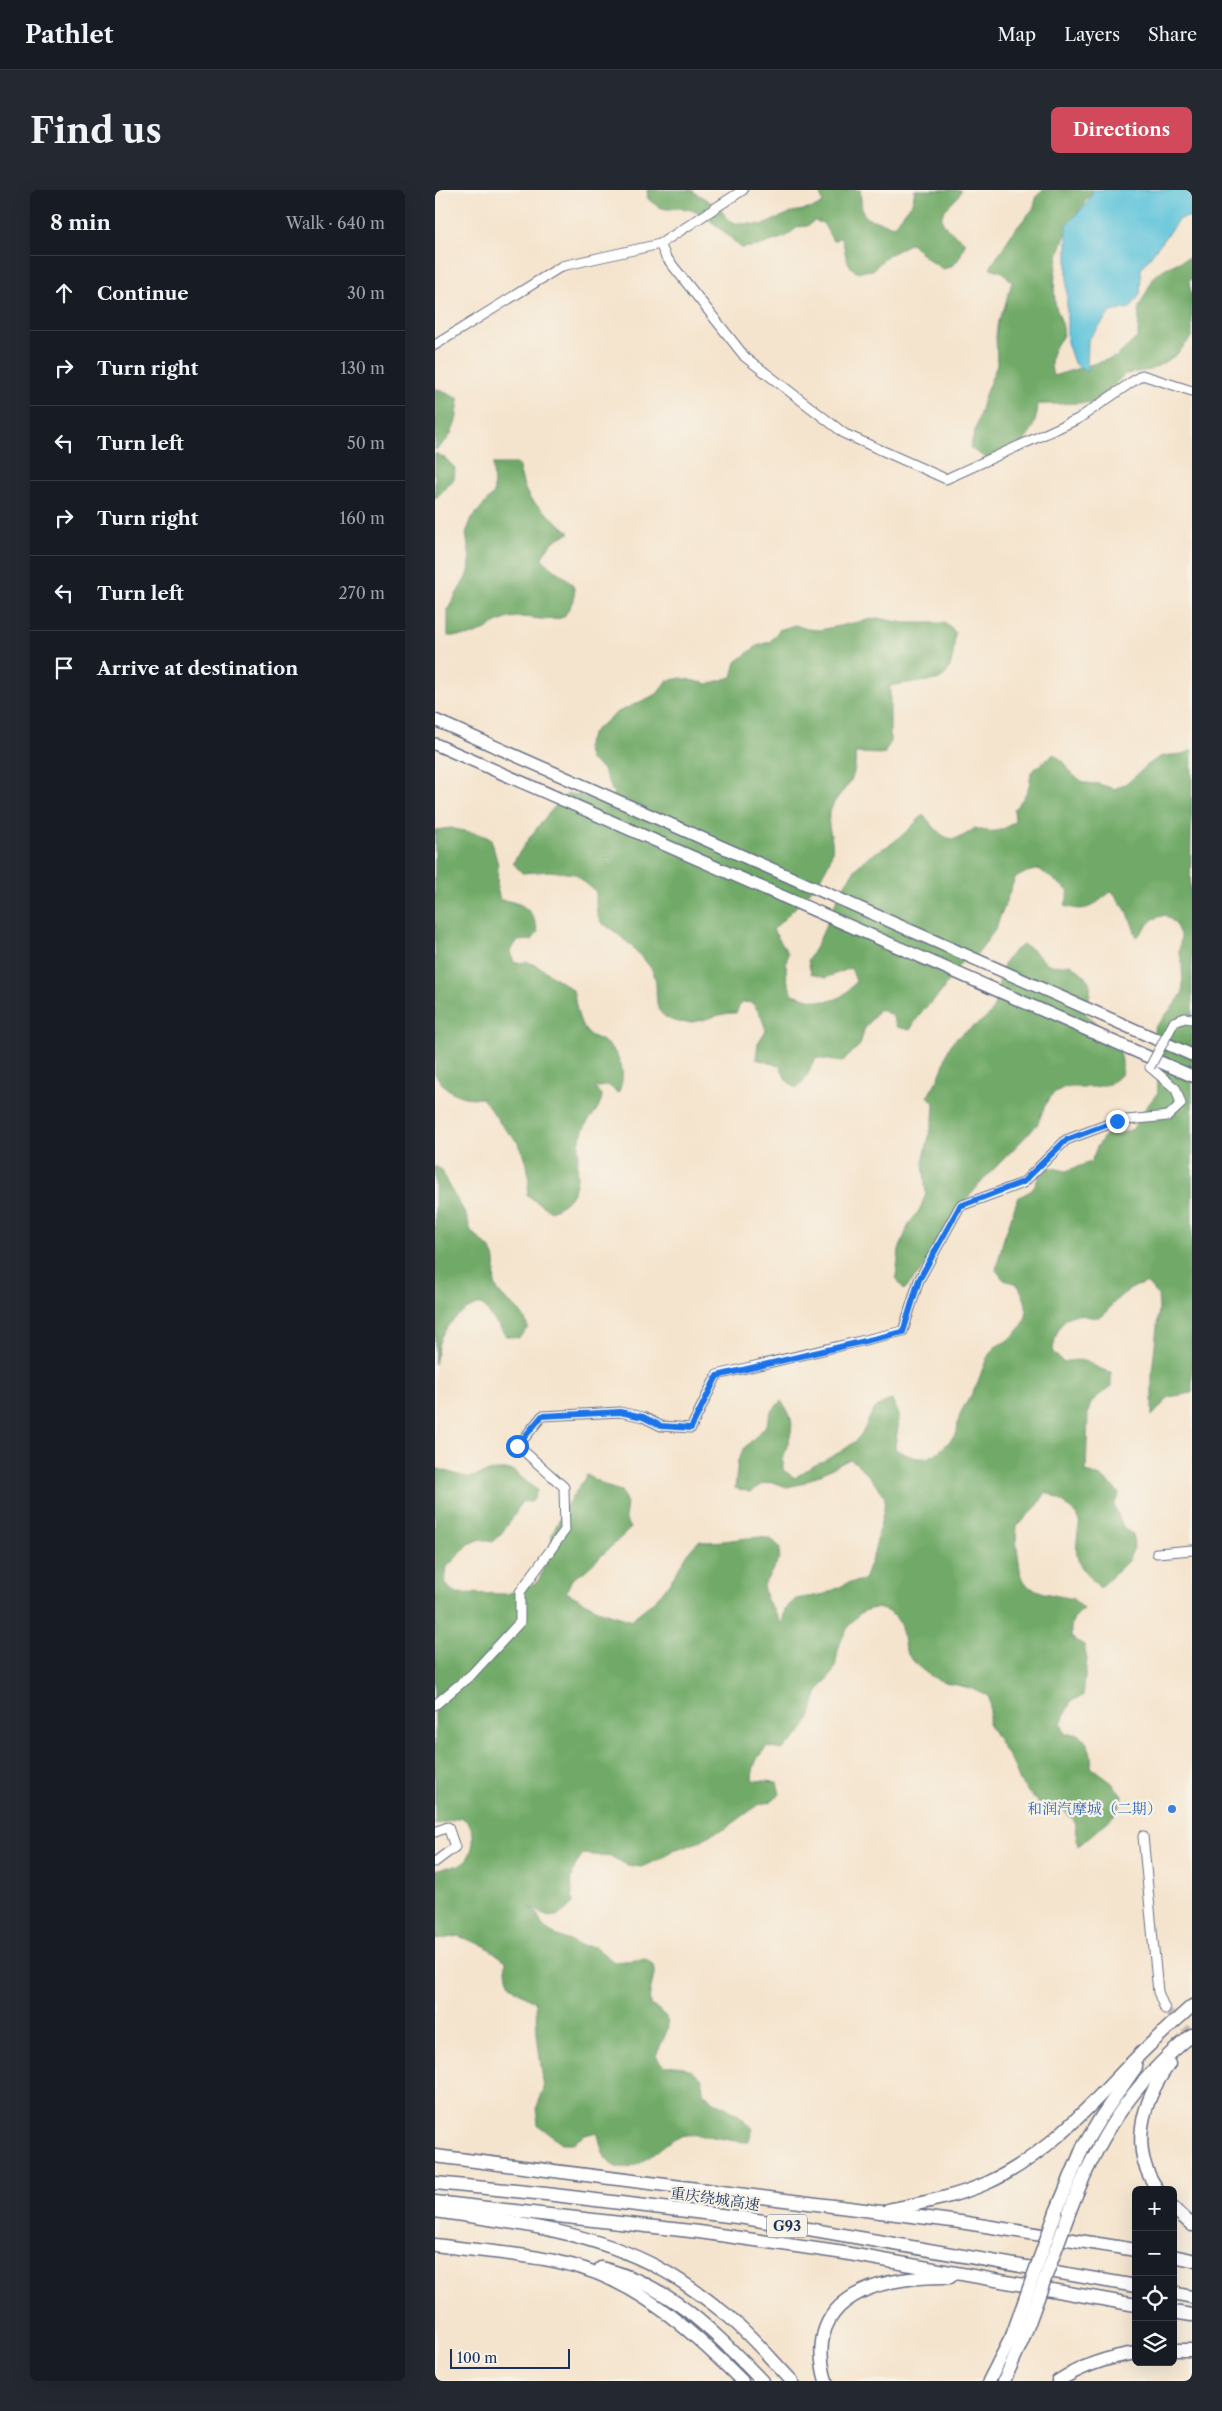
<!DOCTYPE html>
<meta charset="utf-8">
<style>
:root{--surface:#171b24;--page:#242831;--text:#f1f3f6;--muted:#9ea1a6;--line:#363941;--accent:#d1495b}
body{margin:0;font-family:"Libre Caslon Text","Noto Serif SC",serif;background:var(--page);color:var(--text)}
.controls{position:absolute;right:15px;bottom:15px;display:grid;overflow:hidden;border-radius:8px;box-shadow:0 5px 20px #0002}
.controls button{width:45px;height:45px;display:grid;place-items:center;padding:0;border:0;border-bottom:1px solid var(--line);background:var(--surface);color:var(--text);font:25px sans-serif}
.scale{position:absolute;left:15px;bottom:12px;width:120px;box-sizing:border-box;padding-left:5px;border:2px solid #1b2f5e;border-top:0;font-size:14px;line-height:18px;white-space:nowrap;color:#1b2f5e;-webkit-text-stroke:4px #f7f3e8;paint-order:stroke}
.stop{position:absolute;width:15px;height:15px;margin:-11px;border:4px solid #1a73e8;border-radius:50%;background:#fff}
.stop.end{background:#1a73e8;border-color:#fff;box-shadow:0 1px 5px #0008}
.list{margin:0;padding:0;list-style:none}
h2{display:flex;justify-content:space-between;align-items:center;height:65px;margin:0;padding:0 20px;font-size:21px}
h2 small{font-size:16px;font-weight:400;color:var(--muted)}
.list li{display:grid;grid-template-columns:32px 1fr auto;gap:15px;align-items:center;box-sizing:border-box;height:75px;padding:0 20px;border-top:1px solid var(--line)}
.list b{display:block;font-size:19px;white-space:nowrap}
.list em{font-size:16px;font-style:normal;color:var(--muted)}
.icon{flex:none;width:28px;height:28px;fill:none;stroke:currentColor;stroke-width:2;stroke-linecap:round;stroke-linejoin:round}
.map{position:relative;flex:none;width:757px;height:2191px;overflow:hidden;border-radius:8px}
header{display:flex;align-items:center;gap:30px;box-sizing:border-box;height:70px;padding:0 25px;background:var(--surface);border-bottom:1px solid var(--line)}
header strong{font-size:24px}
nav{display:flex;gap:28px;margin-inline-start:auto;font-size:18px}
.intro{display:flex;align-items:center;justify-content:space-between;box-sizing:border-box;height:120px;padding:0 30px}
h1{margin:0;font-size:35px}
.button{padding:12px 22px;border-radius:8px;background:var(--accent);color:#fff;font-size:18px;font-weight:700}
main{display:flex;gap:30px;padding:0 30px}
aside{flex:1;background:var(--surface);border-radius:8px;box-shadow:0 5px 20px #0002}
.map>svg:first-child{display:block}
.forest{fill:#71aa68;stroke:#466c63}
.water{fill:#5ec4db;stroke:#3c7a9c}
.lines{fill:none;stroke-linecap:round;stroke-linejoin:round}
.minor-tunnel{stroke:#c9c0b7;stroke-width:9;stroke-dasharray:9 4.5;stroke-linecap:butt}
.minor-casing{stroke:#676e85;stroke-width:11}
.major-casing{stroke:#676e85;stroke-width:14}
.highway-casing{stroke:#676e85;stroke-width:15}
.minor{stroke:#fff;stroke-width:9}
.major{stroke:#fff;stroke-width:11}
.highway{stroke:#fff;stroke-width:12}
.minor-bridge-casing{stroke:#676e85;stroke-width:11;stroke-linecap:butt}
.highway-bridge-casing{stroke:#676e85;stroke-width:15;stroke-linecap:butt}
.minor-bridge{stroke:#fff;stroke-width:9}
.highway-bridge{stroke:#fff;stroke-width:12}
.route{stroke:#1a73e8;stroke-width:6}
.shop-dot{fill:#3f7fe0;stroke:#f7f3e8;stroke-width:2}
.labels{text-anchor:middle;stroke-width:4.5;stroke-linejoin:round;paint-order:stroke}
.shield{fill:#f7f3e8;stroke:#5d6a87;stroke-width:1}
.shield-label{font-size:14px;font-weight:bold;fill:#1b2f5e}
.shop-label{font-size:15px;fill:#366cbe;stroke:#f7f3e8;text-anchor:end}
.street-label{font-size:15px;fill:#1b2f5e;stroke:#f7f3e8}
</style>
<header>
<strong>Pathlet</strong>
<nav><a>Map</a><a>Layers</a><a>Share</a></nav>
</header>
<div class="intro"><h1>Find us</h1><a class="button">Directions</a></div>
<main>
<aside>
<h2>8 min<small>Walk · 640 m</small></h2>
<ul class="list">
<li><svg class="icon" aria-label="ahead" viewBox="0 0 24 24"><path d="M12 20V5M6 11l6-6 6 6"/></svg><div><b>Continue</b></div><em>30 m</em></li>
<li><svg class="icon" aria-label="right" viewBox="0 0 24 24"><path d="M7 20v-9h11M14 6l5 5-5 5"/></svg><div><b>Turn right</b></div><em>130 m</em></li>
<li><svg class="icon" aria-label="left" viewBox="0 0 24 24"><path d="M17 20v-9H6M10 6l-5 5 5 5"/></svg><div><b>Turn left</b></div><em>50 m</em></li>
<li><svg class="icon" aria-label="right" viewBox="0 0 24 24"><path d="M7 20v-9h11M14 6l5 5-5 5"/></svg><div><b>Turn right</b></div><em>160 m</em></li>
<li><svg class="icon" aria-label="left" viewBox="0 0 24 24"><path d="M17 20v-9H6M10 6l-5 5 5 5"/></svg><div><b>Turn left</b></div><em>270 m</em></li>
<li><svg class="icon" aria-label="arrive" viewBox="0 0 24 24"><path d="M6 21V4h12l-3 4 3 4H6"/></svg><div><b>Arrive at destination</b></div></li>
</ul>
</aside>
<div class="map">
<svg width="757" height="2191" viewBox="0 0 757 2191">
<rect width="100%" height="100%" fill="#f7f3e8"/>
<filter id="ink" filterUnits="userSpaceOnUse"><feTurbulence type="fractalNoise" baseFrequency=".02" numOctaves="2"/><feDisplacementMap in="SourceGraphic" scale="10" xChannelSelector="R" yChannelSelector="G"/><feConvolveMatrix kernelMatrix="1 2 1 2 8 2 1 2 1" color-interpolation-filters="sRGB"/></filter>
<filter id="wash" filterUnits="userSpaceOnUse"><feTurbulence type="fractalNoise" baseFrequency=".0096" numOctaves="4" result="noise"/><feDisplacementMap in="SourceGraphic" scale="20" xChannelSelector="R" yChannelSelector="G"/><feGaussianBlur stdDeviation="1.12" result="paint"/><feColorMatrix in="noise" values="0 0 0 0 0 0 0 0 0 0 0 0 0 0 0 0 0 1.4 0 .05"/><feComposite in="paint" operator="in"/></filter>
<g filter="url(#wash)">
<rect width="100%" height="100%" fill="#f5e4cd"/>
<g class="forest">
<path d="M212,0H256L286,19L291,28L300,33L328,35L357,22L379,18L388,13L384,0H425L427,20L431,28L459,36L477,13L480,0H526C522,16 494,21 514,40C519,45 525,48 530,53C526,67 522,76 508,79L490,67L476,53L452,66L438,80L421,82C408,71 412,61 406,47L398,51L388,33L379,31L372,36L363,37L350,47L323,56L306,58C294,46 272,25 256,20C236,14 234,27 213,9Z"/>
<path d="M607,0H659C632,35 616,65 620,112C621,123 630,133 628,144C628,147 624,151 622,154C615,165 615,174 618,186L681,167L703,147L704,117L719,87L729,79L757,66V89L754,91L757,108V147L741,165L728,173L715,180L690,184L661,213C641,212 622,215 603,214C601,243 587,259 561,271L549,267L535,258L550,205L562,175L561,145L563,131L569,119L577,92L568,82L555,78L578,42L598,19L602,6Z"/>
<path d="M0,198L23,208C24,229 18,249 0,260Z"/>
<polygon points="0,263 10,268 20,278 19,289 0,309"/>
<path d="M58,274H83L89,297L95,309L135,343C121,348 113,354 107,368C126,392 155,387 129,427C109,434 95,424 75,428C62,431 53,439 40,444C31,447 22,446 13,446V419L34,382L35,369L31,343L37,328L59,303Z"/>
<path d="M442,428L469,433H510L520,442C517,506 502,485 455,496V553L449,564L420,563C423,599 403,597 395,622C390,636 400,649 397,663C391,689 357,721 338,740L353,763C350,779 350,790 358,804C386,813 402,818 421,791L416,778L390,788L376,784L373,770C392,742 398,708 419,681C429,667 443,662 456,654C468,646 478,635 488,625C508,646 513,659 540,638C558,644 566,642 580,631L579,619C591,607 595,598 596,582L619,564L630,573L636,584L650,593L664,594L679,599C700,592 705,578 723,568C733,563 747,567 757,560L755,726L757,727V1203L734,1207L717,1226V1182L724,1119L723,1105L711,1093C696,1097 686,1104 676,1116C673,1119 671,1124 668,1125C660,1130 653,1126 645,1125C626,1122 619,1148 618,1162L628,1172C656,1166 653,1177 676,1182V1196L656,1212L653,1223L651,1282C666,1286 675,1291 684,1304L679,1315L688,1337L698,1344L699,1358L693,1371L665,1398C638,1371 639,1368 645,1330C635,1317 626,1309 611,1302L603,1315L582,1336L581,1349L586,1387L594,1397L609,1403L638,1409L649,1419C638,1427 635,1433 636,1447L649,1455L652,1469L648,1506L636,1511L626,1533L630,1544H644C655,1555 657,1562 656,1577L677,1593L687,1605C685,1623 676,1629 662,1640C656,1645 650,1651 643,1656L639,1630L628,1620H616L602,1612L593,1602L585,1592L580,1578L553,1533L555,1520L554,1506C527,1491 506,1499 482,1475C479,1471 474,1467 472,1463C466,1451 470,1434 458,1425C431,1405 411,1434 404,1457C401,1465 402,1477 397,1483C392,1490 386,1496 382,1504C378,1513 378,1524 374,1530C368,1542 358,1552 346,1560L332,1557C321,1568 318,1575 317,1590L342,1592L345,1604L335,1612L323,1615L290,1639L276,1644L264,1652L238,1660L227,1668L206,1677L192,1675L177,1667L148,1664C134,1682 136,1691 138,1713C119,1733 116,1727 94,1717L102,1723L107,1735L116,1743L144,1755L160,1757L179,1772L211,1769L220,1777C219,1793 213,1799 215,1815C245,1829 230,1842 221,1866L230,1876C247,1874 255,1878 267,1889L268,1903C285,1917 305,1921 318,1939L313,1952C294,1952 263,1941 245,1946C224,1953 196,1995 173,1971C167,1965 165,1950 162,1942L150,1945L138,1953H127L103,1935L101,1919L109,1899L102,1844L101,1813C80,1798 70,1801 71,1771L50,1756L23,1746L0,1750V1680C8,1677 16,1677 24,1675C37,1671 42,1646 35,1636C33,1632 29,1629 26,1627L0,1635V1278L34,1288L60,1280H77L102,1300L98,1311L86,1312C79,1328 70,1341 57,1352L46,1349L34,1354L12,1377L10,1393L19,1403L72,1404L103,1392L116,1359L117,1345L129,1319L152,1285L173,1297L186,1301L192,1313L190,1328L196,1338L150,1381L137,1389L131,1402L168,1422L195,1430C211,1418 227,1406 237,1389C247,1375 251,1362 264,1351C285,1355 321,1343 335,1349C339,1350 342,1355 345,1357L344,1369L328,1396L331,1408L347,1434L350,1419L361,1409L390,1404L413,1393L429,1390L439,1363L449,1319L450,1307C439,1293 429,1277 415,1269L366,1294L352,1297L337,1292L327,1294L315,1302L300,1298L303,1270L309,1258L330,1237L336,1222L346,1211C370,1240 346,1251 348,1280L360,1288C378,1273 403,1267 420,1251C438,1235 429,1217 457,1210C469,1229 461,1239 460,1259C492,1277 500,1267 522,1243C523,1219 530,1218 540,1198C546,1186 549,1171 557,1160C560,1156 566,1154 570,1152C595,1135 597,1118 582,1094L569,1090L561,1080L568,1051L583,1008L597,1000L604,987L614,977L631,981L656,972L662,957L671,944H684L698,939L704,927L723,902L719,838L741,813L748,802L747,773L744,761L746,747L740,733L730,725L718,729L702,747L693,723L677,701C659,714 654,724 630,716L634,701L604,679L592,682L580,688L560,740L541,765L527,771L504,805L487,821L475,840L462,837L457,825L444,819L429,840L425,855L407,872L381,868C373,880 374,888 361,898L351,890L345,876L321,869L323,853L331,840L326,826L318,813L306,812L301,823C279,822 257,840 234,829C214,819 226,799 218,782C213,771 188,748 178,740C175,738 169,735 166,732C160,724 161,711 161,702L140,684L115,681L87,683L78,673C90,652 115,619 133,604L146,605L174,615L179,604L167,578L155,570L151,557L158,542L170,532L183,522L222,504L232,491L246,488L273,494L297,487L301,472L322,456L336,451L344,440L360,435L372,439L385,440Z"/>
<path d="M16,638C30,642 43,642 56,649L63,675L62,698L65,710C88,712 98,719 103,742L97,750L82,751L76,761L79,773L93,772L106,778L138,800C141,813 142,829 150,840C156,848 162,847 169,852C187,864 192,885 183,903L173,895L160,898L167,906C164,922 155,926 148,940C135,972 156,1007 115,1021L92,1005C96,986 93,970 83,953C78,946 70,940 65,933C59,924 54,916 47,908C25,909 12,903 0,884V640Z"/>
<path d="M588,755C611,764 604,781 635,774C661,792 657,795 650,823C669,842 693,856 686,885L674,894L660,897H630L620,902L612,911L602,935L550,988L532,1009L488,1079L469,1100L461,1087L464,1060L474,1034L485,1019L491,1004L488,972L498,929L499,913L493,906C497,898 503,890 506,882C510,873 511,862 517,853C527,840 554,831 558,819C567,794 561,770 588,755Z"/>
<path d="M0,976L7,980C12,998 25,1011 32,1028C34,1033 34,1038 37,1042C44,1050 53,1054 58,1064C64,1075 55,1089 63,1101C75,1117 88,1117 93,1138L84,1148L71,1146L47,1114C30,1117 11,1133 5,1150C2,1158 2,1166 0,1174Z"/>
</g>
<polygon class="water" points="658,0 757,0 757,26 744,29 706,79 705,104 695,118 676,122 653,150 652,182 639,173 632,152 632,35 653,12"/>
</g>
<g filter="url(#ink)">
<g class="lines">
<polyline class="minor-tunnel" points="730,1819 757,1845"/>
<g class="minor-casing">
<g id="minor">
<polyline points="225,54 231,67 310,167 410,244 511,289 643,229 707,185 757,201"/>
<polyline points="0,155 127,76 225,54 308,0"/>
<polyline points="739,832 750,828 757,829"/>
<polyline points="722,1363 757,1360"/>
<polyline points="0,1515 37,1484 85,1432 85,1402 130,1340 129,1297 83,1256 107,1226 185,1222 208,1227 226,1236 256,1238 282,1185 468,1141 484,1090 525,1016 588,993 631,950 682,931 733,926 746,914 741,899 715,877"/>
<polyline points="0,1642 13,1637 20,1657 0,1672"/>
<polyline points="708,1646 723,1802 730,1819"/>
</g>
</g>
<g class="major-casing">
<g id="major">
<polyline points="0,530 757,865"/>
<polyline points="0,554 757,886"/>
</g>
</g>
<g class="highway-casing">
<g id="highway">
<polyline points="0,1966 525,2032 701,2060"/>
<polyline points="0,1993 111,2004 310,2028 701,2096"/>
<path d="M723,2000C693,1959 707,1912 734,1874"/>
<polyline points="0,2012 264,2042 409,2063 701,2115"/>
<polyline points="738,2018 757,2035"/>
<path d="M453,2020C487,2013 520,2007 552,1993C601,1971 641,1931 678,1892C703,1865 730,1840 757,1816"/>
<path d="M0,2021C76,2032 155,2041 224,2078C248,2091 272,2109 293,2126C316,2145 336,2169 357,2191"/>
<polyline points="621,2022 648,1957 666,1927 701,1877"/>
<path d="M634,2023C661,1951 696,1894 757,1845"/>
<path d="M0,2055C42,2061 87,2063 128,2073C201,2089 256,2140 307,2191"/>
<polyline points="738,2066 757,2070"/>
<path d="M166,2078C234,2094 279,2142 327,2191"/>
<polyline points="738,2103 757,2107"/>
<polyline points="738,2122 757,2125"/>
<polyline points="738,2160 757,2160"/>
<path d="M391,2191C366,2104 448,2086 515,2087"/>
<polyline points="554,2191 577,2146"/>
<polyline points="569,2191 588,2149"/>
<path d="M623,2191C647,2176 673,2167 701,2163"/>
</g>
</g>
<use href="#minor" class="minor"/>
<use href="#major" class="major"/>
<use href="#highway" class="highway"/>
<g class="minor-bridge-casing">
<polyline id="minor-bridge" points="715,877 739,832"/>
</g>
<g class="highway-bridge-casing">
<g id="highway-bridge">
<polyline points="577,2146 621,2022"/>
<polyline points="588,2149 634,2023"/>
</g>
</g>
<use href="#minor-bridge" class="minor-bridge"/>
<use href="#highway-bridge" class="highway-bridge"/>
</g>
</g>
<g class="lines" filter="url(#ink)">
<polyline class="route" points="82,1256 107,1226 185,1222 208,1227 226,1236 256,1238 282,1186 468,1142 484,1090 525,1016 588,992 631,950 682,931"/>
</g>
<circle class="shop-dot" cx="737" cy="1619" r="5"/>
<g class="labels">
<rect class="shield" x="332" y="2024.5" width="40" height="23" rx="4"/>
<g class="shield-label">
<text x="352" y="2041">G93</text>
</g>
<g class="shop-label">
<text x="727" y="1624">和润汽摩城（二期）</text>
</g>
<g class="street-label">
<text transform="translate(280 2009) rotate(8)" y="5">重庆绕城高速</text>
</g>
</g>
</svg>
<div class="controls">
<button>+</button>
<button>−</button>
<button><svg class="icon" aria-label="locate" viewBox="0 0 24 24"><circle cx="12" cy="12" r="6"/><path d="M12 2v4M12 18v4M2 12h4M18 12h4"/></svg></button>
<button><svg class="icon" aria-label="layers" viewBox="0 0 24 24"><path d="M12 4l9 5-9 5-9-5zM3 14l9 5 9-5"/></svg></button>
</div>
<div class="scale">100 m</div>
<div class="stop" style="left:82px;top:1256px"></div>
<div class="stop end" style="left:682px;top:931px"></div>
</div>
</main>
